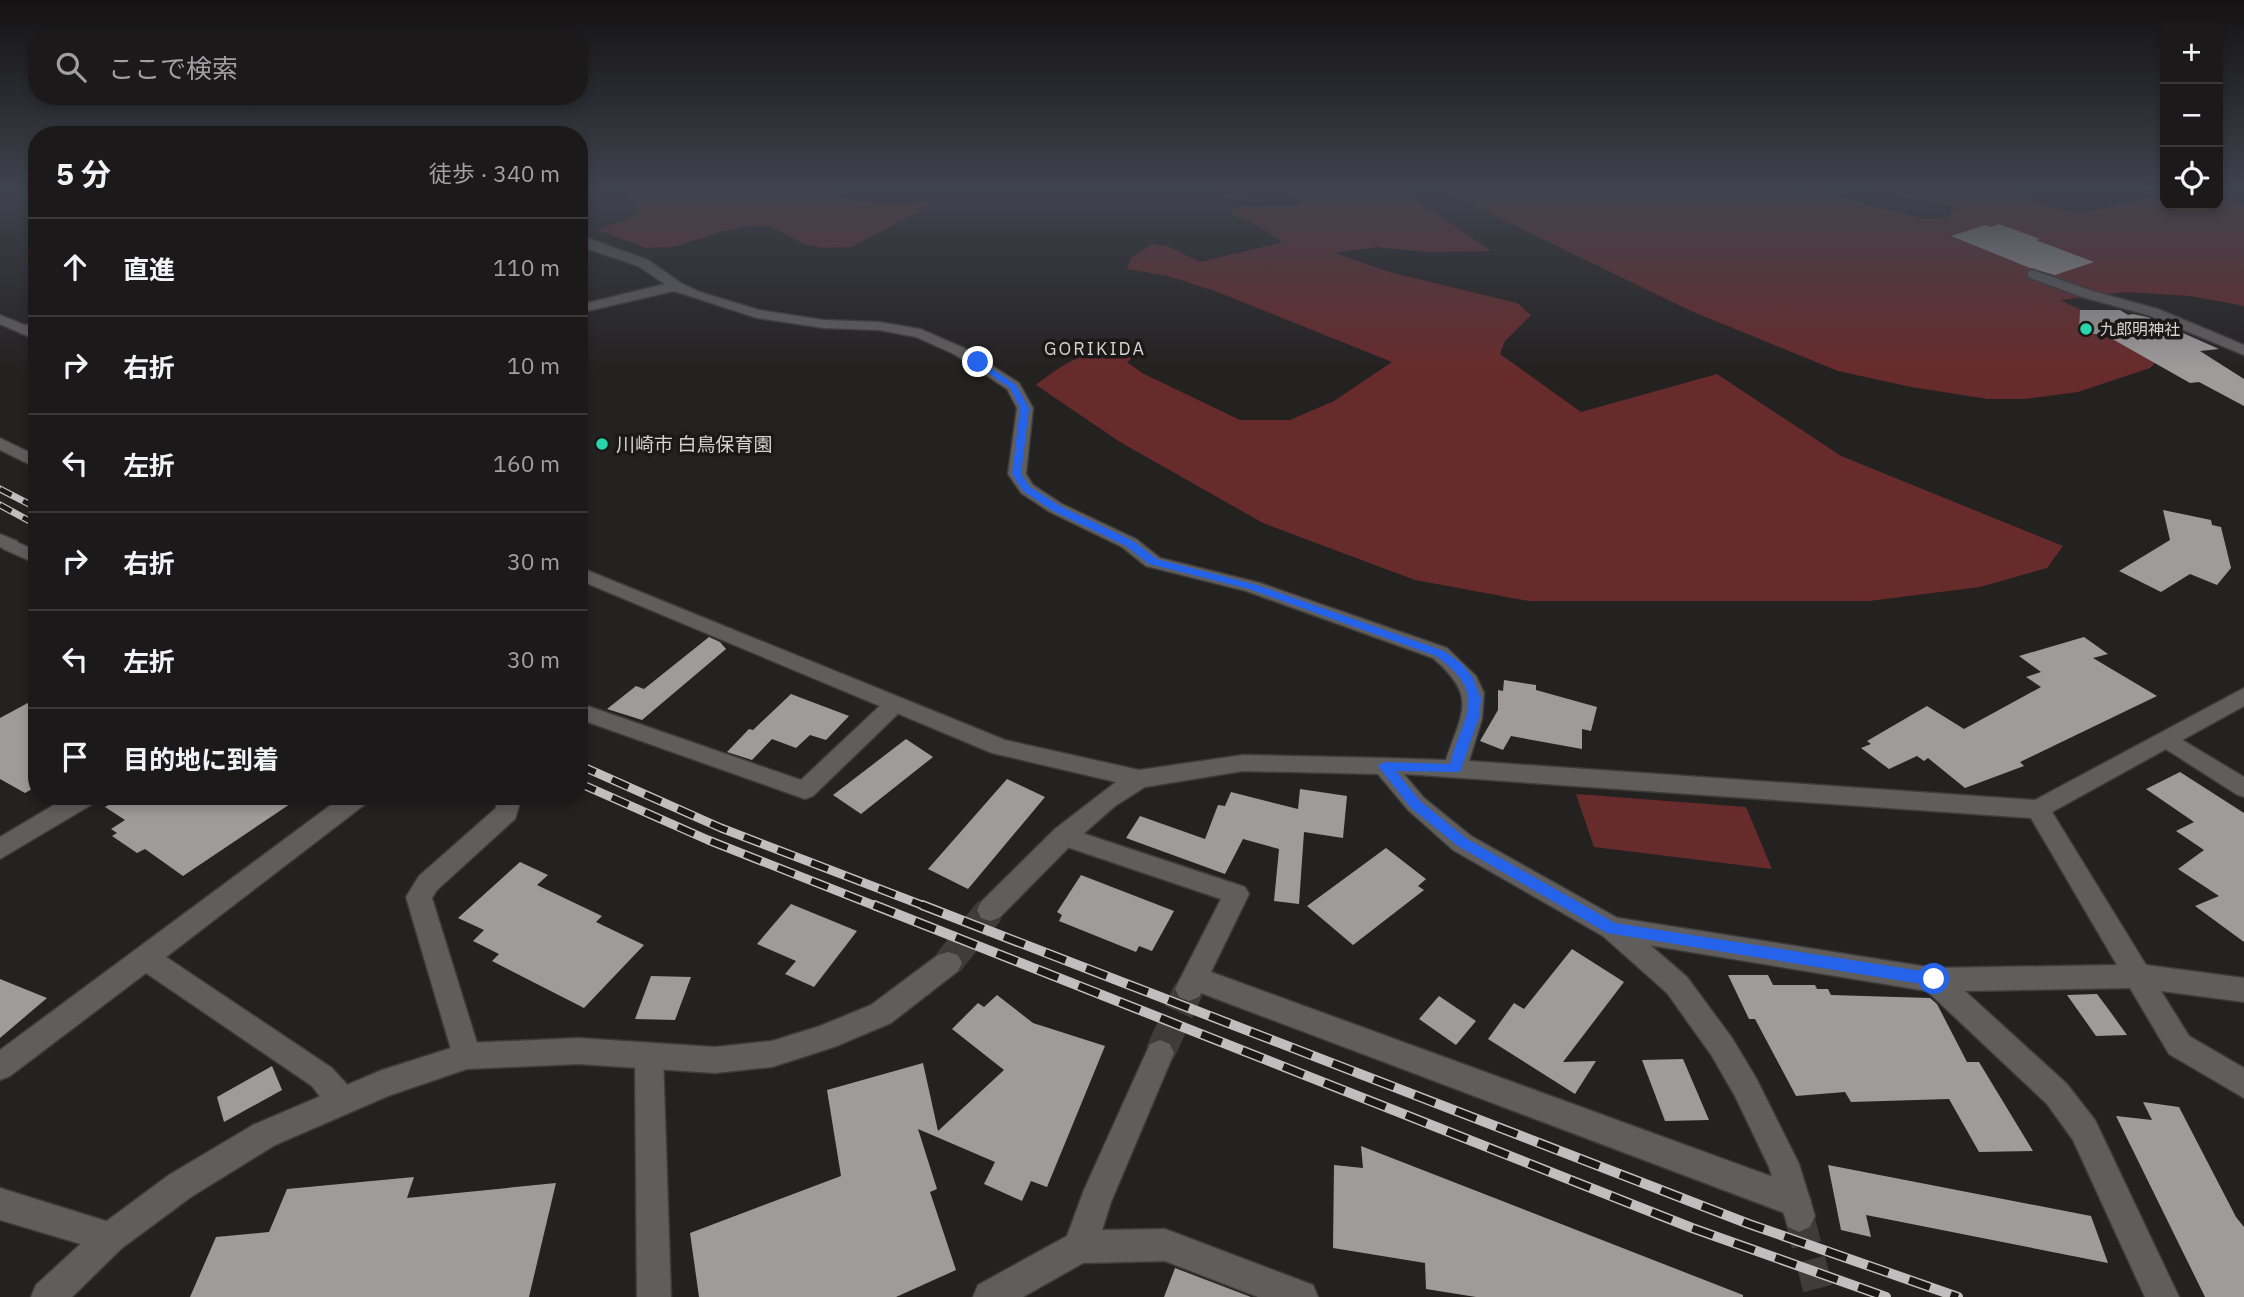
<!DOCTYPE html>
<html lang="ja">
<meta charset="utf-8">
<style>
:root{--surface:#1b1919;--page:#242222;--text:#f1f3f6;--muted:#a0a0a2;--line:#393838}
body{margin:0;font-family:"IBM Plex Sans","Noto Sans JP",sans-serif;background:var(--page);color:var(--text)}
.controls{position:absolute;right:21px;top:21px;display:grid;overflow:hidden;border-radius:14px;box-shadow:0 4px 10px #0003}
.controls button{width:63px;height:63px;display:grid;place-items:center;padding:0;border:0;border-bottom:2px solid var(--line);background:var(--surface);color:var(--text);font:35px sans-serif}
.stop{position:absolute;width:21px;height:21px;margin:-16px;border:5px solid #2563eb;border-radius:50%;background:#fff}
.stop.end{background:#2563eb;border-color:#fff;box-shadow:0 2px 7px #0008}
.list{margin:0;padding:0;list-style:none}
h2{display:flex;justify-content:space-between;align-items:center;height:91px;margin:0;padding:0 28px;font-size:30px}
h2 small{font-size:23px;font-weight:400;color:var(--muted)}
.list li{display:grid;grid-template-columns:46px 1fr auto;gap:21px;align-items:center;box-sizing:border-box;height:98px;padding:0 28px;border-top:2px solid var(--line)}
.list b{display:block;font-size:26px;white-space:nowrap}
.list em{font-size:23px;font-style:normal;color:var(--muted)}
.icon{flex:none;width:38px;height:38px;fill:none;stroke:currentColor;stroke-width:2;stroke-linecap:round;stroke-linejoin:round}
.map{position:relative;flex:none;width:2244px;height:1297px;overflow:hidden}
.search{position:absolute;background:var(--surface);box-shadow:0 4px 10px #0003;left:28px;top:28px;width:560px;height:77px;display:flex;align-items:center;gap:18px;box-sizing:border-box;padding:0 24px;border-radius:28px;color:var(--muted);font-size:26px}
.panel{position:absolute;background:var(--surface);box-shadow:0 4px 10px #0003;left:28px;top:126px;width:560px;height:679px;border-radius:28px}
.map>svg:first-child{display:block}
.green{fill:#682b2c}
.building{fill:#9f9b9b}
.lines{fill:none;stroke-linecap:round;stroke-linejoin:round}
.street-tunnel{stroke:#3f3c3c;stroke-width:30;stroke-dasharray:30 15;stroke-linecap:butt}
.secondary-tunnel{stroke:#3f3c3c;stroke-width:30;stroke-dasharray:30 15;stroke-linecap:butt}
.street-casing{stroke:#3d3b3b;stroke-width:3}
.secondary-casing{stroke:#3d3b3b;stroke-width:3}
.street{fill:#605d5d;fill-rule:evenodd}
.secondary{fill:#605d5d;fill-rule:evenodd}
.rail-far2-casing{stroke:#c0bebe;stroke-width:7}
.rail-far1-casing{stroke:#c0bebe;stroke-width:9}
.rail-casing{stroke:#c0bebe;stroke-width:10}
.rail-far2{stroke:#1b1818;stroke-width:4.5;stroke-dasharray:13;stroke-linecap:butt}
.rail-far1{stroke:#1b1818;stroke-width:6;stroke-dasharray:18;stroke-linecap:butt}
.rail{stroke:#1b1818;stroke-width:7;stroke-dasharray:22;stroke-linecap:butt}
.route{fill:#2563eb}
.poi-dot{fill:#28d5ad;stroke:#1b1818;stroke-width:2.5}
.labels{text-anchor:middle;stroke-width:7;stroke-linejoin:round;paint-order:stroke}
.far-poi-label{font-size:16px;fill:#d5d3d3;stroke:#1b1818;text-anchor:start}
.far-neighbourhood-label{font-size:18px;letter-spacing:2px;fill:#d5d3d3;stroke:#1b1818}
.poi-label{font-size:19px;fill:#d5d3d3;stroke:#1b1818;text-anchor:start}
</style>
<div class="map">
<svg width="2244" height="1297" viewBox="0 0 2244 1297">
<rect width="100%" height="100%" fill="#242121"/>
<g class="green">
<path d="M630,188H818C854,208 901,204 940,201L851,247L825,248L804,244L770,226H750L723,231L673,247L647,248L597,230L638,215L626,190Z"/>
<path d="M1216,188H1408L1423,204L1491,251L1428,252L1377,247L1335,253L1389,272L1517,303L1531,315L1505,341L1500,354L1581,412L1717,374L1841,456L2063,546L2047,568L1980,587L1869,601H1529L1415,580L1263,523L1120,442L1036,385C1065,362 1101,340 1138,354L1127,362L1142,373L1240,420H1290L1334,401L1392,362L1215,291L1168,276L1127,269L1131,258L1152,244L1167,246L1200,262L1283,242L1251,222L1232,215L1234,208C1256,201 1281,213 1301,201L1291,194L1265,192L1250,194L1242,199L1226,197Z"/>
<path d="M1437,188H1779L1790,193L1810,190L1925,219L1948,218L1954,207L1866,188H2016C2038,209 2075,216 2105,208C2112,206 2119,203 2127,202C2139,199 2152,198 2165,196V205H2218V198L2244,205V306L2190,296L2126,292L2060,300L2107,322L2160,358L2150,368L2078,392L2025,399H1988L1911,387L1838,371L1691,311Z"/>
<polygon points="1576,794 1746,807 1772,869 1594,847"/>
</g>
<g class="building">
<polygon points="1999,224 2040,239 2036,240 2094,262 2055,275 2030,268 1951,236 1985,225 1990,227"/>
<polygon points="2080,310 2120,310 2128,315 2133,314 2147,317 2219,349 2200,351 2244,379 2244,406 2199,382 2190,383 2107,336 2079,331"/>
<polygon points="2163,510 2211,520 2212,525 2221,527 2231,568 2217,585 2190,574 2161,592 2119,571 2170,540"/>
<polygon points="709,637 720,642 726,649 642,720 607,709 636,686 644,689"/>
<polygon points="2084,637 2108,654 2093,658 2157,696 2020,762 2024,766 1965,788 1928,758 1924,761 1917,756 1889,769 1861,748 1871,744 1867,741 1927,706 1964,729 2041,687 2026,677 2041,672 2019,656"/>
<polygon points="1504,680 1536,685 1536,690 1597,707 1591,731 1582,729 1582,749 1511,736 1503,750 1480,741 1498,710 1498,690 1503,691"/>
<polygon points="791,694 849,716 826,740 810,735 796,748 772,739 752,760 727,752 749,729 753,730"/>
<polygon points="37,698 37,786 25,793 0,779 0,718"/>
<polygon points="906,739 933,757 861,814 833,795"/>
<polygon points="2180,772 2244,813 2244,942 2195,906 2219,896 2178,869 2204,850 2176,831 2194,822 2146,789"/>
<polygon points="1007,779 1045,797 968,889 928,869"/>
<polygon points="1300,789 1347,796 1343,838 1304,832 1299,904 1274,901 1279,849 1243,839 1225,874 1126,838 1140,816 1205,839 1218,805 1225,806 1231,792 1298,809"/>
<polygon points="123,796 302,796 183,876 145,849 137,853 112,836 117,833 111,829 125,820 105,807"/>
<polygon points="1386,848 1426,879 1418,886 1424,890 1353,945 1307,906"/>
<polygon points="520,862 548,875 537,885 602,916 596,922 644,945 584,1008 492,961 499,954 473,941 484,930 458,918"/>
<polygon points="1081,875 1174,911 1152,951 1139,946 1136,952 1059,921 1062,915 1057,912"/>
<polygon points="791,904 857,931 814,987 785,974 796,961 757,944"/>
<polygon points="1572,949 1624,982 1563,1062 1596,1061 1575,1094 1488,1039 1514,1003 1524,1009"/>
<polygon points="1728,975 1768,975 1773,985 1815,985 1817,989 1828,989 1831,995 1930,998 1937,1004 1967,1062 1979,1062 2033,1151 1979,1152 1949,1099 1851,1102 1845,1092 1796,1096 1755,1019 1749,1019"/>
<polygon points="651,976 691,977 675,1020 635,1019"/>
<polygon points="0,979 47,998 0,1038"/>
<polygon points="2097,994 2109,1010 2127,1035 2096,1036 2067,995"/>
<polygon points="997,995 1033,1023 1105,1046 1047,1187 1031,1181 1022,1201 984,1184 995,1162 918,1129 937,1189 930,1192 956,1270 896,1297 699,1297 690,1233 841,1176 827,1090 923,1063 938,1131 1004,1070 952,1029 978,1003 984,1007"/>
<polygon points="1439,996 1476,1021 1456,1045 1419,1019"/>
<polygon points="1683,1059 1709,1120 1665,1121 1642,1060"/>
<polygon points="272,1066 282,1090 224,1122 217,1097"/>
<polygon points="2143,1102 2179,1107 2236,1217 2244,1227 2244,1297 2205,1297 2116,1116 2152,1120"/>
<polygon points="1361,1146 1743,1295 1743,1297 1476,1297 1426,1289 1425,1263 1333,1248 1334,1165 1363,1168"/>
<polygon points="1828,1165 2091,1216 2108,1263 1866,1215 1871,1237 1841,1230"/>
<polygon points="414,1177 407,1198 556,1183 529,1297 190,1297 216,1237 269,1232 287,1189"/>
<polygon points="1175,1268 1251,1297 1164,1297"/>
</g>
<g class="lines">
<polyline class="street-tunnel" points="1160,1053 1189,989"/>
<g class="secondary-tunnel">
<polyline points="948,963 990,910"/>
<polyline points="1799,1216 1820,1297"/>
</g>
<g class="street-casing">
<g id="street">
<path d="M579,235L648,260L681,283L700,292L759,310L824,320L879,322L920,329L964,348L1019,383L1033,408L1026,474L1033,485L1062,504L1136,539L1160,558L1260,583L1447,648L1476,676L1484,693L1482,719L1469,761L2035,800L2244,688V706L2052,812L2146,965L2244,978V1002L2161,991L2189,1036L2244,1068V1098L2169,1054L2130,988L1965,991L2067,1084L2095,1120L2179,1297H2145L2073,1140L2047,1104L1927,991L1612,939L1603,936L1599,928L1603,920L1612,917L1934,968L2117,965L2031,818L1376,772L1372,766L1376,760L1384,758L1446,760C1462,711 1478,697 1433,658L1246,591L1146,566L1122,547L1050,512L1021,493L1008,474L1017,408L1007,389L954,354L916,337L879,330L824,328L757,318L674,291L579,313V305L665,284L638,266L579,246Z"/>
<polygon points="2033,270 2092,291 2158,309 2244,345 2244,355 2148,315 2082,297 2028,277 2028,271"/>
<polygon points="37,320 37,329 22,334 15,330"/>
<polygon points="0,438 37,456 37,468 0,450"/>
<polygon points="10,539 37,551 37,564 3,549 1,545"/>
<polygon points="894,697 902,700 905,705 902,710 813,796 805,799 579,719 579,703 801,780 886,700"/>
<polygon points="69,796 100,796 96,802 0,859 0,837"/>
<polygon points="343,796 372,796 368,802 166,957 332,1068 352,1090 356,1100 352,1110 341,1114 330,1110 312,1086 146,973 10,1076 0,1080 0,1050"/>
<polygon points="498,796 522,796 515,819 437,890 432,898 481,1056 477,1065 467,1069 457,1065 453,1056 406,897 419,876 496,808"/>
<polygon points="1064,827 1245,887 1249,894 1211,972 1795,1185 1806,1190 1811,1201 1806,1212 1795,1217 1201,993 1199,997 1189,1001 1179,997 1175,989 1221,899 1055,843 1052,836 1055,829"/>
<polygon points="1160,1040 1170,1044 1174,1053 1111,1202 1102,1230 1165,1229 1313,1285 1318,1297 1258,1297 1165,1261 1083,1263 1023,1297 973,1297 978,1285 1067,1236 1084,1190 1150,1044"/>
<polygon points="649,1043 659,1047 663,1056 671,1297 637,1297 635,1056 639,1047"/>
<polygon points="0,1188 122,1226 127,1237 122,1248 111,1253 0,1220"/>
</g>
</g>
<g class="secondary-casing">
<g id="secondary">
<polygon points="0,315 37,330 37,340 0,324"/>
<polygon points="0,534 17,541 19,545 17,549 10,551 0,547"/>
<polygon points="579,567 1005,740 1139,770 1243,755 1384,758 1392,760 1424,798 1471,836 1621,920 1687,977 1732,1038 1756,1078 1799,1164 1815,1216 1810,1227 1799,1232 1788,1227 1769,1167 1736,1098 1712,1056 1667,993 1603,936 1453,850 1408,810 1378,774 1243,771 1145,787 1115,806 1073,843 999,918 990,921 981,918 977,910 981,902 1055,829 1116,782 992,753 579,580"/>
<polygon points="2169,732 2244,777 2244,797 2236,794 2161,746 2158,740 2161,734"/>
<polygon points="948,952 958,955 962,963 958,971 891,1023 834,1047 772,1067 715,1073 578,1064 467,1069 388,1096 275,1145 191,1197 122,1248 72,1297 31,1297 36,1285 100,1226 169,1175 253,1125 382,1070 467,1043 578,1038 715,1047 772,1041 820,1026 871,1005 938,955"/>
</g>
</g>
<use href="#street" class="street"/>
<use href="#secondary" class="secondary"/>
<g class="rail-far2-casing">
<g id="rail-far2">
<polyline points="0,489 37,508"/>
<polyline points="0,505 37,525"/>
</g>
</g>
<g class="rail-far1-casing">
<g id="rail-far1">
<polyline points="579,765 721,828 927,907"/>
<polyline points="579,783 708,840 878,907"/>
</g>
</g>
<g class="rail-casing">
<g id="rail">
<polyline points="874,905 1692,1228 1886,1297"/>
<polyline points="922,905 1749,1224 1958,1297"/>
</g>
</g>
<use href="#rail-far2" class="rail-far2"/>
<use href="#rail-far1" class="rail-far1"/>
<use href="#rail" class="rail"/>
</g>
<linearGradient id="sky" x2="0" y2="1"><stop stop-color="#141212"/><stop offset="0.51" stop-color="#3f434e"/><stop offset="1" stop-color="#3f434e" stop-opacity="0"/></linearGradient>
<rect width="2244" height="370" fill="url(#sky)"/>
<path class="route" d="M975,361H981L1016,385L1029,408L1021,474L1030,487L1060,506L1133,541L1157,559L1257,585L1444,651L1462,664L1473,678L1481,699L1479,717L1460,772L1396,771L1420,801L1467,839L1615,923L1934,973L1939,975L1941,979L1939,984L1934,986L1607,933L1458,846L1411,808L1378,766L1384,762L1450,764C1463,713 1490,695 1436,656L1249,589L1149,564L1126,546L1053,511L1023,491L1012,474L1020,408L1010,388L975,364Z"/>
<g class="poi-dot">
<circle cx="2086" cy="329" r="7"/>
<circle cx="602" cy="444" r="7"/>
</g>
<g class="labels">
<g class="far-poi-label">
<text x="2100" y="335">九郎明神社</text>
</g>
<g class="far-neighbourhood-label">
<text x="1095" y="355">GORIKIDA</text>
</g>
<g class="poi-label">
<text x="616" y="451">川崎市 白鳥保育園</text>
</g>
</g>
</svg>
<div class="controls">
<button>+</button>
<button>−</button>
<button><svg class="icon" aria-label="locate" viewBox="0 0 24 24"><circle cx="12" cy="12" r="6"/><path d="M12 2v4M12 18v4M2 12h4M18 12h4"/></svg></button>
</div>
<div class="stop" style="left:1934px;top:979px"></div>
<div class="stop end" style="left:978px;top:362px"></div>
<div class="search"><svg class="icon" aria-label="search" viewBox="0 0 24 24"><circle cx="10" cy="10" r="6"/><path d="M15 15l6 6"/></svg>ここで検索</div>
<section class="panel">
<h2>5 分<small>徒歩 · 340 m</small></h2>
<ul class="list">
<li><svg class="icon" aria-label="ahead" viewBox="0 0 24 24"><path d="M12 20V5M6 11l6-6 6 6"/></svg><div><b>直進</b></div><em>110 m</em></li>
<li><svg class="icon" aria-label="right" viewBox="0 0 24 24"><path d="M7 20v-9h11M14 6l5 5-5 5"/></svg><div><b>右折</b></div><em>10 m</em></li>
<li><svg class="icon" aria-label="left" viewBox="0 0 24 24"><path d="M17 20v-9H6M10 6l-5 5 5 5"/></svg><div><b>左折</b></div><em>160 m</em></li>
<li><svg class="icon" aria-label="right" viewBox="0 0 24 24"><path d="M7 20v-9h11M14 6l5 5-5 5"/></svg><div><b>右折</b></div><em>30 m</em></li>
<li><svg class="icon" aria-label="left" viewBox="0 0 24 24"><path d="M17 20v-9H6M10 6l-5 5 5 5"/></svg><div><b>左折</b></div><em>30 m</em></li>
<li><svg class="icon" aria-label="arrive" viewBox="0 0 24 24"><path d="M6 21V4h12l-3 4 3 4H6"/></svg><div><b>目的地に到着</b></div></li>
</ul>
</section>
</div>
